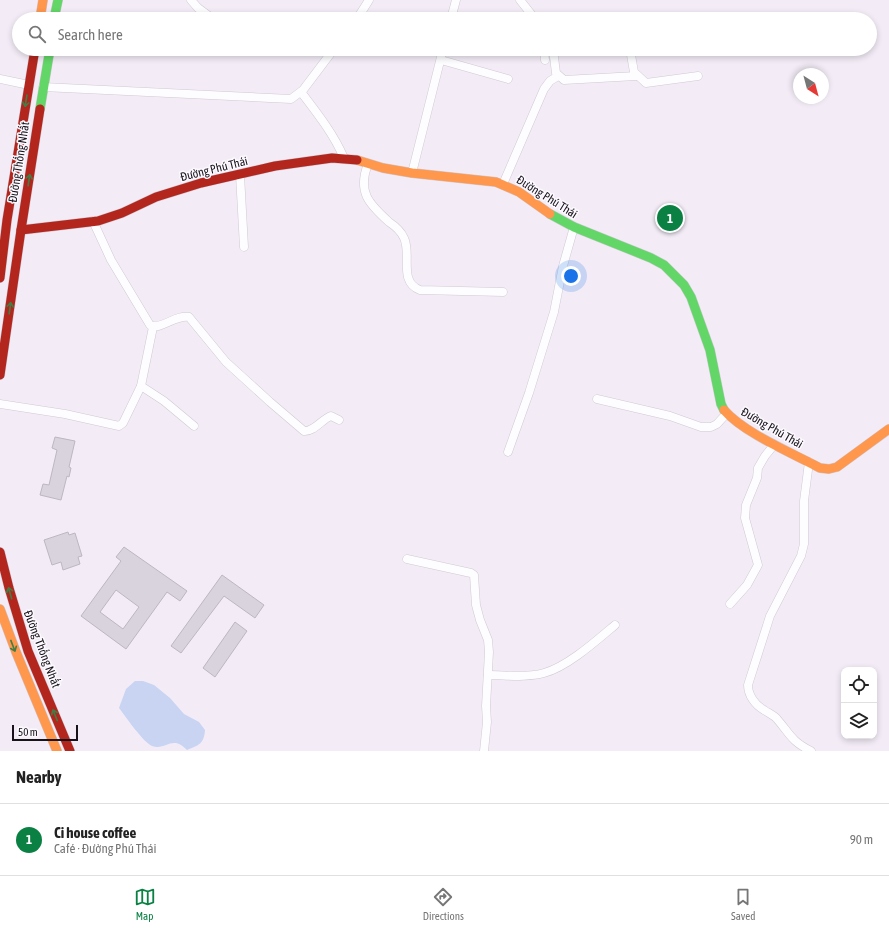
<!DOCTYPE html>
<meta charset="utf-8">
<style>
:root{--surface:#fff;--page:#f6f6f6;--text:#222;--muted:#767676;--line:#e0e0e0;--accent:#0b8043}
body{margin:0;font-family:"Asap Condensed",sans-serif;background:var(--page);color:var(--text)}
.controls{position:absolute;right:12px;bottom:12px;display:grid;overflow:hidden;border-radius:8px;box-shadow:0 2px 6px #0003}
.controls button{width:36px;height:36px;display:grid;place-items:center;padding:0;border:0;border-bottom:1px solid var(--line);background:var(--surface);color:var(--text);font:20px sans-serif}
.compass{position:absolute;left:793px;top:68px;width:36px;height:36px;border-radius:50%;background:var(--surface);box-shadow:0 2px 6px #0003;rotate:144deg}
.scale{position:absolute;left:12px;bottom:10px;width:66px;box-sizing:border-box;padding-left:4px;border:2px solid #18131b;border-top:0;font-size:11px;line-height:14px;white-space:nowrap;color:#18131b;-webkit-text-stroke:3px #fcf9fe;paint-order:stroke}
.you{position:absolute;left:571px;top:276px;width:14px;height:14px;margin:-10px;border:3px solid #fff;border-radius:50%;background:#1a73e8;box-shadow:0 0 0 6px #1a73e833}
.badge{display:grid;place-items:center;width:26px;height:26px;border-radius:50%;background:var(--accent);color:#fff;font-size:13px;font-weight:700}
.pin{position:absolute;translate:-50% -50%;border:2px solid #fff;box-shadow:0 1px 4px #0006}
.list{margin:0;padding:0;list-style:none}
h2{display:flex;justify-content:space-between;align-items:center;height:52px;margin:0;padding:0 16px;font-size:17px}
h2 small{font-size:13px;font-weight:400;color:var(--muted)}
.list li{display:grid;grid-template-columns:26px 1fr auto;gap:12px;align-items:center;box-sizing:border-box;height:72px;padding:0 16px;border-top:1px solid var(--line)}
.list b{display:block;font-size:15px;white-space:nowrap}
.list p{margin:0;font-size:13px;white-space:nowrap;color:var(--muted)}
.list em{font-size:13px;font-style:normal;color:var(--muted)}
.icon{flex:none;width:22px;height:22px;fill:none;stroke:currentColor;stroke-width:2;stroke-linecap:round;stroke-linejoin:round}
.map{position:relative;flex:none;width:889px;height:751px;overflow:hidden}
.search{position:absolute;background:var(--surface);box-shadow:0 2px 6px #0003;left:12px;right:12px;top:12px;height:44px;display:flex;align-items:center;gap:10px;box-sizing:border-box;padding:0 14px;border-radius:22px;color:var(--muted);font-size:15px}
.sheet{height:124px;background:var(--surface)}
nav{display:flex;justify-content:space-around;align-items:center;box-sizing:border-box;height:56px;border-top:1px solid var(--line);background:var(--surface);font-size:11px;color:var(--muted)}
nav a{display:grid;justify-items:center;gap:2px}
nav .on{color:var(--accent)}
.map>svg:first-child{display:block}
.water{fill:#c8d4f2}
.building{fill:#d9d3dd;stroke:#bdb7c1;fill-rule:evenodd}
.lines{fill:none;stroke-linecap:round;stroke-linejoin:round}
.street-casing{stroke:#cfc9d3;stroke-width:9}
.fast-casing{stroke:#cfc9d3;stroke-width:10}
.slow-casing{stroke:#cfc9d3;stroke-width:10}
.jam-casing{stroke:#cfc9d3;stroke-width:10}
.street{stroke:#fdfcfe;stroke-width:8}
.fast{stroke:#63d668;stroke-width:9}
.slow{stroke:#ff974d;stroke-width:9}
.jam{stroke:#b3261e;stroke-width:9}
.oneway{stroke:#417e45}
.labels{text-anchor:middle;stroke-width:3;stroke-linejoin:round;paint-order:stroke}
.street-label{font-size:12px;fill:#18131b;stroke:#fcf9fe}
</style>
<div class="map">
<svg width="889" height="751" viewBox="0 0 889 751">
<rect width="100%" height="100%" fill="#f3ecf7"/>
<path class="water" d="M135,681H143L154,685L170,698L184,714L199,722L205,730C204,744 199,745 187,750C172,734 166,751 152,746C143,742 126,717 119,708L126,689Z"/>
<g class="building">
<polygon points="55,437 75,441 69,467 71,468 69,477 67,476 61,500 40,495 43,484 49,485 57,450 52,448"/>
<polygon points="68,532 69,535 75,533 82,556 78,557 80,564 63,570 61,562 52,565 44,540"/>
<path d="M124,547L187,591L180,601L167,592L126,649L81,616L121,561L116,557ZM116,590L139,607L123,629L100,612Z"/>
<polygon points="222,575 264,605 255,618 224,596 181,653 171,646"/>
<polygon points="235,622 247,631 215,677 203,668"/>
</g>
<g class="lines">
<g class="street-casing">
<g id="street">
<polyline points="191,0 198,8 213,19"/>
<polyline points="520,0 535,19"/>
<polyline points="357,19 369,0"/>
<polyline points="451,19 456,0"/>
<polyline points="610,19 619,19"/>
<polyline points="263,49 264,49"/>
<polyline points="544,49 545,60"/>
<polyline points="553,49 556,73 564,80 636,76"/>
<polyline points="630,49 634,72 646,83 698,76"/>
<polyline points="441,60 508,79"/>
<polyline points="0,79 29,85"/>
<polyline points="43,87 291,99 303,90 334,49"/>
<path d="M301,92C317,113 333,133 344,158"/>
<path d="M368,164C357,192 369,204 389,222C395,226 401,231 404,238C412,254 398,282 420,290L503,292"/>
<polyline points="412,173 443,49"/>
<polyline points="240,175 244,247"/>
<polyline points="503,184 544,89 550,81 558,76"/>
<path d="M93,221L111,260L150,325C160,331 176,314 189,317L226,362L270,402L304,431C314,432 322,419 331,416L339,420"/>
<polyline points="153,327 141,386 164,401 194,426"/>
<polyline points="597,399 670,416 701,427 711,427 717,424 727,413"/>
<polyline points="0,404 65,414 119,426 123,423 141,386"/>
<polyline points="508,452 529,393 554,312 563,266 574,227"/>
<path d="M809,462L804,501V544L801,556L770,616L748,685C748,695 755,705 764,710C768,713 774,715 777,719C790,734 791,741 811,751"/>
<polyline points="407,559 471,573 474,575 476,605 480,620 488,640 489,652 486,706 487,722 484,751"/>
<polyline points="730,604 747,585 758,565 745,518 746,505 757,478 758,468 765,456 774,445"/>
<path d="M488,675C506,675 526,678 544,673C567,667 596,641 615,625"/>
</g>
</g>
<g class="fast-casing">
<g id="fast">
<polyline points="54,19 58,0"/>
<polyline points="40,109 50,49"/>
<polyline points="550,214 574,227 651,258 664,265 684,285 691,297 710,350 721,404 724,410"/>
</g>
</g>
<g class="slow-casing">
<g id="slow">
<polyline points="40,19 43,0"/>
<polyline points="357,160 383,168 412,173 496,182 519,192 550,214"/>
<path d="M724,410C744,433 792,453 820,468L829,469L837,467L889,429"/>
<polyline points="0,609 16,652 57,751"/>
</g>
</g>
<g class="jam-casing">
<g id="jam">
<polyline points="21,230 98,221 122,213 156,197 201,183 275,166 332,158 357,160"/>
<polyline points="0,278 7,220 35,49"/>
<polyline points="0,375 21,230 40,109"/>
<polyline points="0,552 9,588 28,651 70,751"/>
</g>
</g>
<use href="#street" class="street"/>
<use href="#fast" class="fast"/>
<use href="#slow" class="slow"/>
<use href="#jam" class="jam"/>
</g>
<defs><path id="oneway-shaft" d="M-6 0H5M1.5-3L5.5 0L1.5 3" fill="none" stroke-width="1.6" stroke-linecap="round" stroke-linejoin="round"/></defs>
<g class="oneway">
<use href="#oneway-shaft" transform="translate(26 101) rotate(99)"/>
<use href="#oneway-shaft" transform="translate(29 180) rotate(-81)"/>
<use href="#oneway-shaft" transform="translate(10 308) rotate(-82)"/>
<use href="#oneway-shaft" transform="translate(10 593) rotate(-106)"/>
<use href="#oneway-shaft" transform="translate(13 646) rotate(69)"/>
<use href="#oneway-shaft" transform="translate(55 715) rotate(-112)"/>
</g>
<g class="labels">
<g class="street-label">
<text transform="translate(19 162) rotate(-81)" y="4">Đường Thống Nhất</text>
<text transform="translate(214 169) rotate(-14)" y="4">Đường Phú Thái</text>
<text transform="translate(547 197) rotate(32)" y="4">Đường Phú Thái</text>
<text transform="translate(772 428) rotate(30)" y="4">Đường Phú Thái</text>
<text transform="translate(42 649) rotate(69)" y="4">Đường Thống Nhất</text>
</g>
</g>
</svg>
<div class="controls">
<button><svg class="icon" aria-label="locate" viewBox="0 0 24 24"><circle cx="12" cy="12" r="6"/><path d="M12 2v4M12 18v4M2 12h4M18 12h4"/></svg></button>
<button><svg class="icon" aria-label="layers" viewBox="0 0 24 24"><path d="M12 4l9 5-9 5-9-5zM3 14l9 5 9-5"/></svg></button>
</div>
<svg class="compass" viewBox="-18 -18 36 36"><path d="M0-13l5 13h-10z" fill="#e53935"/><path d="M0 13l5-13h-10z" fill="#767676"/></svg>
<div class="scale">50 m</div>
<div class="you"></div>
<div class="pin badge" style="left:670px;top:218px">1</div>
<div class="search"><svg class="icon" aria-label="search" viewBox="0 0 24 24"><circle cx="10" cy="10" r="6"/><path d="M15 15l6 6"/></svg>Search here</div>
</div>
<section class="sheet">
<h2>Nearby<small></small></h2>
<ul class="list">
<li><span class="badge">1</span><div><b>Ci house coffee</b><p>Café · Đường Phú Thái</p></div><em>90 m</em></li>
</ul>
</section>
<nav>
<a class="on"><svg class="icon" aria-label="map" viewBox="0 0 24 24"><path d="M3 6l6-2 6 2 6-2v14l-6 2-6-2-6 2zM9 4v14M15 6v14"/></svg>Map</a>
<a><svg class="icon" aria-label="directions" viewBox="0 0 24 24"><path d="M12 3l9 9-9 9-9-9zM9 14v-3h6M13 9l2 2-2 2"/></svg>Directions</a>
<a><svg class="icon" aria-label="saved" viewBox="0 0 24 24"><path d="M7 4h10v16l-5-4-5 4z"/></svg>Saved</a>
</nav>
